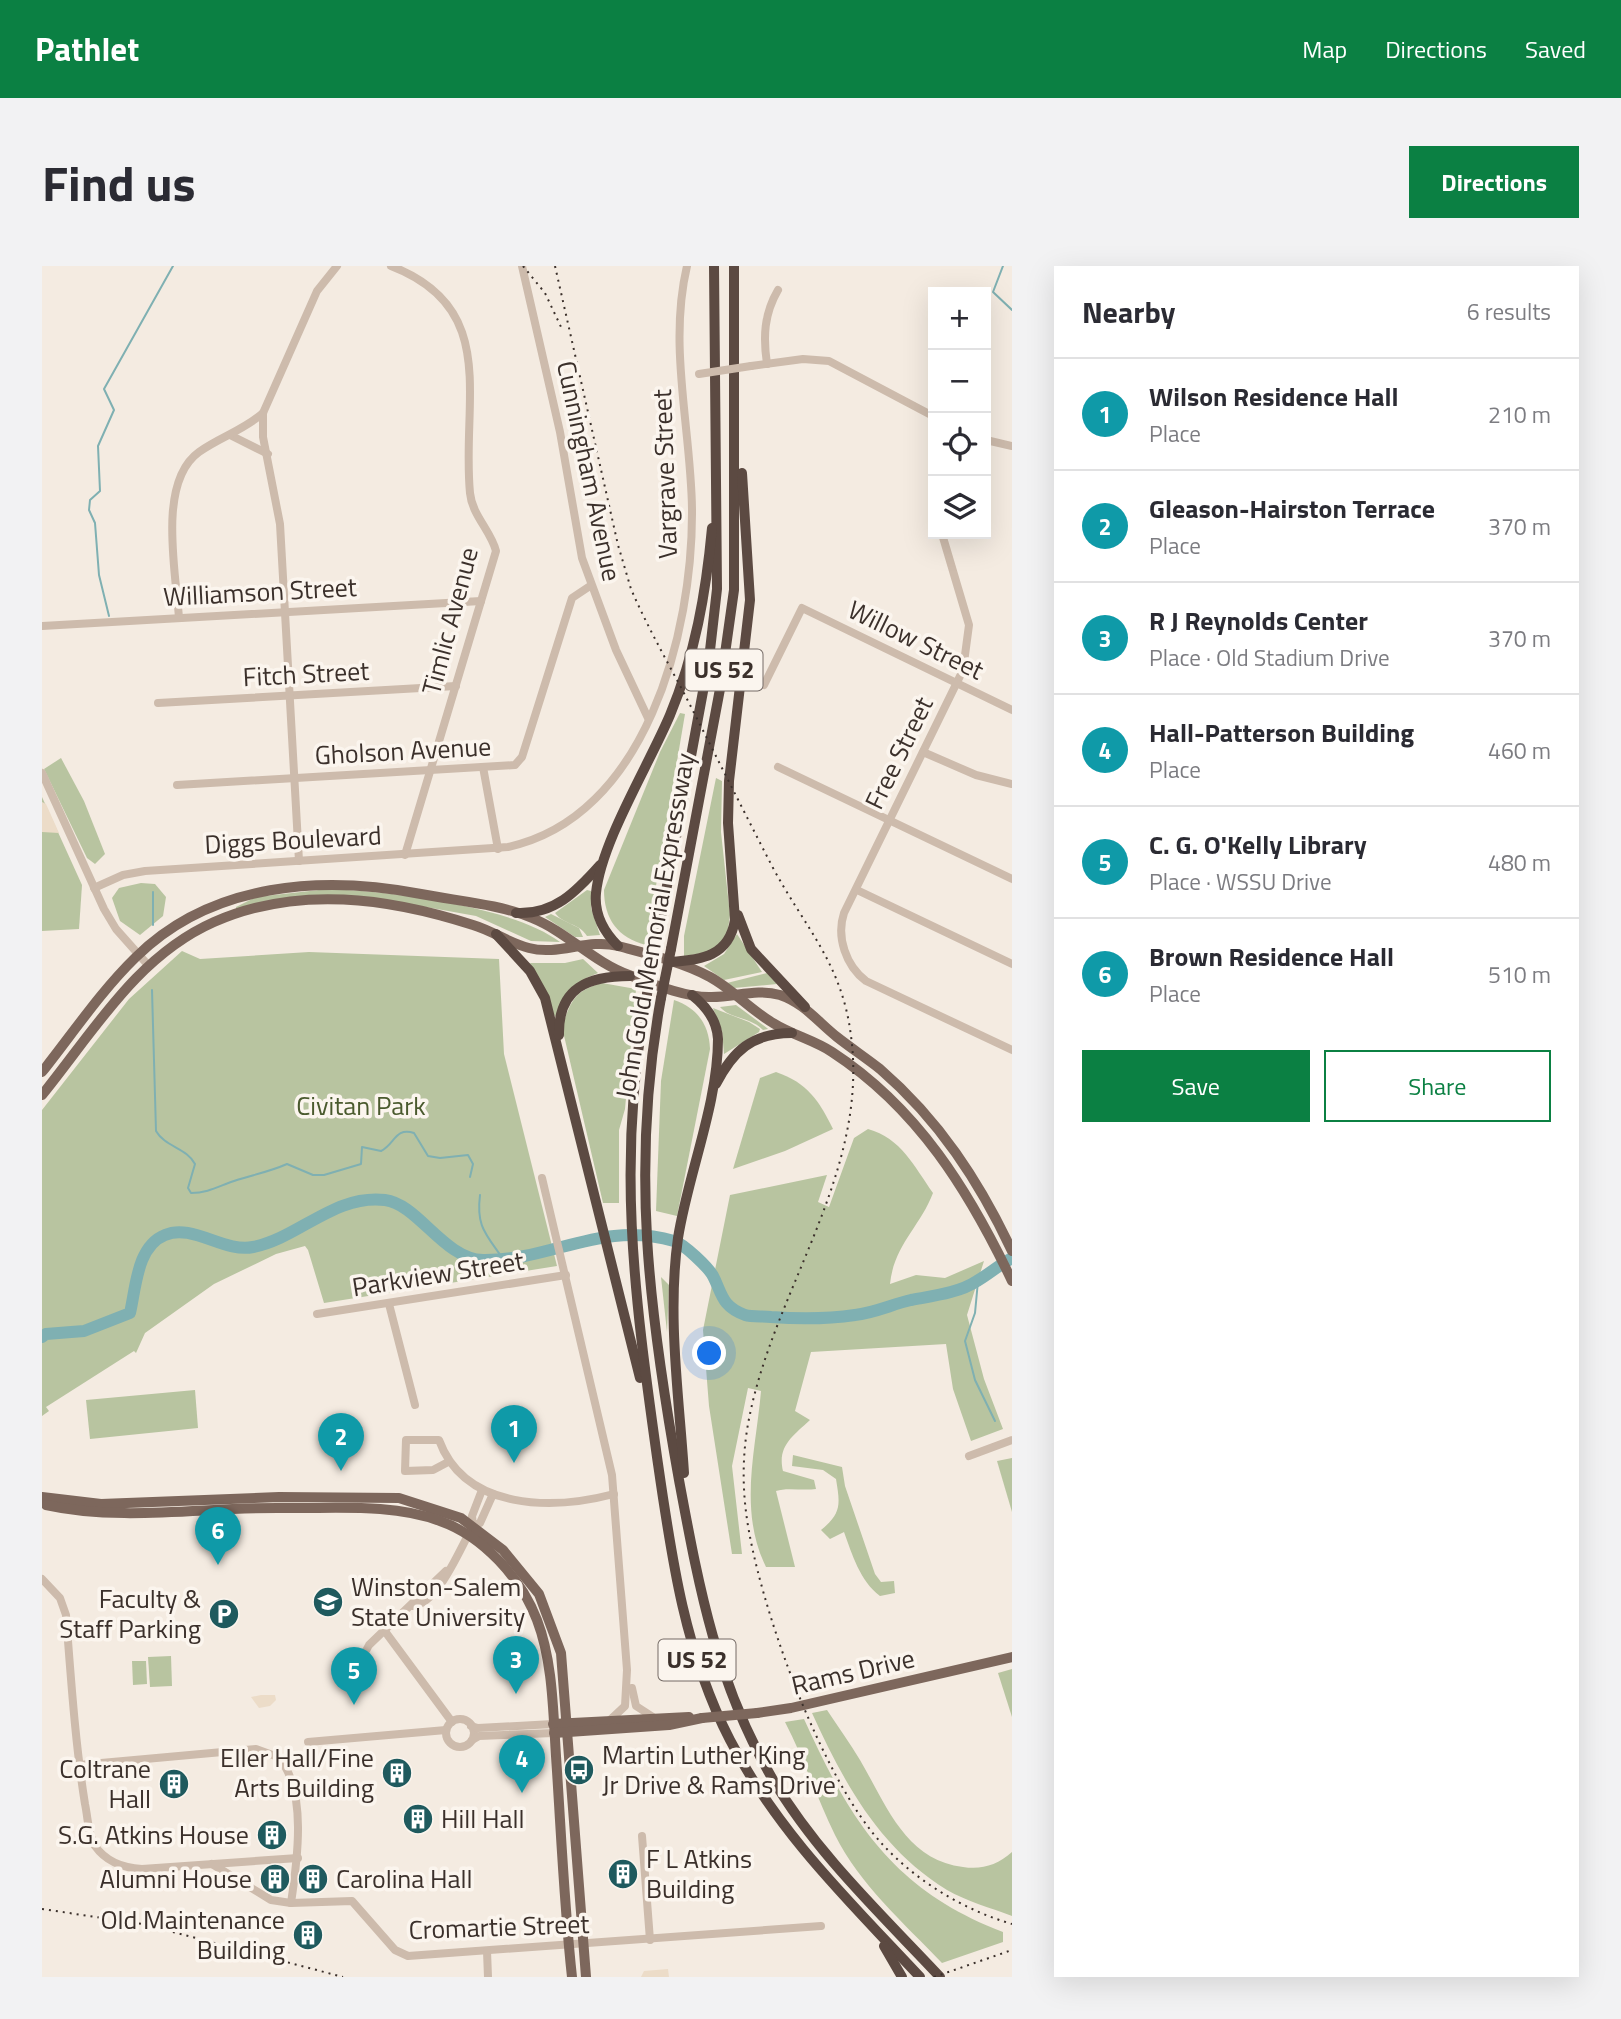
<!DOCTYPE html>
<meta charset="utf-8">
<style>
:root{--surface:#fff;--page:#f2f2f3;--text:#2b2b33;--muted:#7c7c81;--line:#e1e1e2;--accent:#0b8043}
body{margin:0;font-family:"Titillium Web",sans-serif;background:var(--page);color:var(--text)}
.controls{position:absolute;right:21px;top:21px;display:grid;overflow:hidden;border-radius:0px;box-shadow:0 7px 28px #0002}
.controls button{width:63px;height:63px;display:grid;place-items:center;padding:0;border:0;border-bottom:2px solid var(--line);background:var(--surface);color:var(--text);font:35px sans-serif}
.you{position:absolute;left:668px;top:1088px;width:24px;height:24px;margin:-18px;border:5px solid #fff;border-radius:50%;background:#1a73e8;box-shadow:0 0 0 10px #1a73e833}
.badge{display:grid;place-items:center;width:46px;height:46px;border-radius:50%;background:var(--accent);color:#fff;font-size:23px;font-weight:700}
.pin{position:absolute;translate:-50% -58px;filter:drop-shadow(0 2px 4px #0008)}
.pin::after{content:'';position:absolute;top:37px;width:24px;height:21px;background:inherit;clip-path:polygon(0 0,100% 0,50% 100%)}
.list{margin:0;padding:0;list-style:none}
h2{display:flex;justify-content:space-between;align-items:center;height:91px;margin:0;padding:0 28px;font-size:30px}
h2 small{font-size:23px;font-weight:400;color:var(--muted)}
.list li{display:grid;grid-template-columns:46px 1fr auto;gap:21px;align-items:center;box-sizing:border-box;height:112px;padding:0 28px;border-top:2px solid var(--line)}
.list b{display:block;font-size:26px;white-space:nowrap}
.list p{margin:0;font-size:23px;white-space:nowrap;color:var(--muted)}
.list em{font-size:23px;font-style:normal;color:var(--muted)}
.actions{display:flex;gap:14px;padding:21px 28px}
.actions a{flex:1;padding:16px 0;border:2px solid var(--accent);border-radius:0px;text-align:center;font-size:24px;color:var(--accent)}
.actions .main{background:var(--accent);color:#fff}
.icon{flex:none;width:38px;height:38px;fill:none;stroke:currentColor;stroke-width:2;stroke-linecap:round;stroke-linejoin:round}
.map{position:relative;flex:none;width:970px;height:1711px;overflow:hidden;border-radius:0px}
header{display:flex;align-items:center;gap:42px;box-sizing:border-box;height:98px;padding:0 35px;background:var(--accent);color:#fff}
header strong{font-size:33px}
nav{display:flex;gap:38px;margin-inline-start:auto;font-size:24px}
.intro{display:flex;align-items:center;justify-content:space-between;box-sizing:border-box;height:168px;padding:0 42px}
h1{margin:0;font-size:49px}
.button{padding:18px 32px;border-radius:0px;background:var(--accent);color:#fff;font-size:24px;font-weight:700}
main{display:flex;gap:42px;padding:0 42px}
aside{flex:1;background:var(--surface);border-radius:0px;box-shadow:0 7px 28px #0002}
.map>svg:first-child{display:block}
.green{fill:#b8c4a0}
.plaza{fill:#ecdcc8}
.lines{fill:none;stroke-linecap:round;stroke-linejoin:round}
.stream{stroke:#7fb0b2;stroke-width:2}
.river{stroke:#7fb0b2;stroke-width:12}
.minor{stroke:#cdbbac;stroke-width:8}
.major{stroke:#7d675c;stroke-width:10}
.highway{stroke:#5c4a42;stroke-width:10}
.rail{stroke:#3b302b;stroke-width:2;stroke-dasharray:2 5;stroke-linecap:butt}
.minor-bridge{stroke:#cdbbac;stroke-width:8}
.major-bridge{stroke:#7d675c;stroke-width:10}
.highway-bridge{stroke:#5c4a42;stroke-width:10}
.labels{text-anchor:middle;stroke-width:7;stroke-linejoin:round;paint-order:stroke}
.shield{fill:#fbf5ee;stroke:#756b66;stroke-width:2}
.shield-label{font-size:24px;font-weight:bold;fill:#3b302b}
.street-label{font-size:26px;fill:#3b302b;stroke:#fbf5ee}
.park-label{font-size:26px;fill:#4a5a2e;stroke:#fbf5ee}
.poi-label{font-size:26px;fill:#3b302b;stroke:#fbf5ee;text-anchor:end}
</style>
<header>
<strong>Pathlet</strong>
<nav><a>Map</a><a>Directions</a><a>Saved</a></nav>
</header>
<div class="intro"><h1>Find us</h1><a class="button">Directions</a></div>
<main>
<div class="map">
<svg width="970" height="1711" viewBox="0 0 970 1711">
<rect width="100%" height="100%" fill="#f4ebe1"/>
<g class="green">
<path d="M638,447L643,448L604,679C576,672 562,653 562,624L618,486Z"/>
<polygon points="19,492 42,535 63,588 53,598 45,592 2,503"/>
<polygon points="674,512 680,515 679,566 688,649 685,670 669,686 642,690 642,670"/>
<polygon points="0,531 40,619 37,663 0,665"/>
<polygon points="99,617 113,618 124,631 121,650 98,669 78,655 70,632 77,622"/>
<path d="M286,623C346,625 471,640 518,676L489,675L434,650L328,631L194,644V641L214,631Z"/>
<path d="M545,624L549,625V642L558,669L545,670C537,657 522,659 513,647Z"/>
<polygon points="509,648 537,662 541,671 533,671 503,651"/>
<polygon points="695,668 720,706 682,714 662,700 682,688"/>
<polygon points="140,685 158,693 267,686 457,693 462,788 515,1000 282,1037 266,984 263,980 234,988 172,1018 103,1067 94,1087 92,1085 4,1141 7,1145 0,1150 0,844 87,733"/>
<polygon points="541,693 556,707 544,712 513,751 488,697 523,697"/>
<polygon points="725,707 735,718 692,722 685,717"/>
<path d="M560,717L594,723L583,843L577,864V937H561L520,761C529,735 532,725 560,717Z"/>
<path d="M632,734C655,742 667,758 668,783L635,950L614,945L619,815Z"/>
<path d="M694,739L725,762L726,763L721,764C709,751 688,753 678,741Z"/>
<polygon points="671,742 707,756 718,763 717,766 682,788 680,765"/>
<path d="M734,806C766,817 777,835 791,863L743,885L691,903L718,812Z"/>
<path d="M826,863C859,872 872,900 891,927C878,961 852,979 848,1018L874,1009L903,1012L942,995L925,1049L942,1113L961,1163L929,1175L911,1123L904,1078L769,1086L753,1145L768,1154C751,1170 735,1180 741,1205L772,1214L774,1223C760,1225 745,1221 734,1225L753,1301H724C696,1244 714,1184 719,1125L706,1122L690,1200L700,1288H690L667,1140L661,1064L688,929L785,909L776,936L787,941L812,872Z"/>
<polygon points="619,1011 627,1019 625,1066"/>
<polygon points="153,1124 156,1162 48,1173 44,1134"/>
<path d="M751,1189L800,1201L803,1220L833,1308L839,1316L852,1315L853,1327L838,1330C818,1315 810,1288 802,1266L788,1273L779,1264C800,1247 798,1238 794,1213L781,1204L750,1200Z"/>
<polygon points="970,1192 970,1246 955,1195"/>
<polygon points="129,1390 130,1420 108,1421 106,1391"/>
<polygon points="90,1395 104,1395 105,1418 91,1419"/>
<polygon points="970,1403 970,1451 956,1407"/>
<path d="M785,1444C796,1461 808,1477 818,1494C844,1538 863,1594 921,1601C940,1604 955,1599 970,1586V1650C949,1642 924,1635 905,1624C837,1582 802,1517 770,1447Z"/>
<path d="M762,1453C808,1555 851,1624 961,1666V1676L900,1697C862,1657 818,1619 793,1569C775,1532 762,1493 743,1456Z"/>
</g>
<g class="plaza">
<polygon points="0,536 4,538 17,567 0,566"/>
<polygon points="219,1429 233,1429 234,1434 228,1440 217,1442 209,1431"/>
<polygon points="626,1703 627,1711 599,1711 602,1705"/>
</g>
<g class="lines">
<g class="stream">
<polyline points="961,0 951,26 970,44"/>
<polyline points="67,350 57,309 53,257 47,244 48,234 58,225 56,180 72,144 62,123 131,0"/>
<polyline points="111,659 111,626"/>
<path d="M110,724L114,865C123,881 145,882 153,898L146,922L149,927C166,927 177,920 192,915C210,909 227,906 245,898L271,909H282L319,898L320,881L339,885C353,878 353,861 372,867L386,890L398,892L426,889L431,898L428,911"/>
<path d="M438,929C434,961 444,968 461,993"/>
<polyline points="936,1015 933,1047 923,1075 933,1114 953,1155"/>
</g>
<path class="river" d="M0,1071L4,1068L42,1065L88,1047C94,1021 95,980 123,969C150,957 182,987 211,981C257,972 292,928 343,934C376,938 402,993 441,994C510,995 559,954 632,975C642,978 666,1001 671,1010C680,1027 679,1040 703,1049C710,1051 721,1050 729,1051C756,1053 786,1053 813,1049C832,1047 851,1038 869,1034C890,1030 917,1027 935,1015C947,1008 957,999 970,992"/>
<g class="minor">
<path d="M349,0C459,42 419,135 428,227C430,249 449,265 454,285L363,589"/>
<polyline points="480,0 518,166 540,292 574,384 606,452"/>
<path d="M725,98C721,71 722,48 736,24"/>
<polyline points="709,100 761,93 787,95 891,150"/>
<polyline points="188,169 226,188"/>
<polyline points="944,174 970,180"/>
<path d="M900,268L927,359L921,404L802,647C794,671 804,700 824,715L970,784"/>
<path d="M137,352C134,307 115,216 157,186C178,171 202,164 221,147"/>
<polyline points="0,360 439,335"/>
<polyline points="722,419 760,342 970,444"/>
<polyline points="116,437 414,420"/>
<polyline points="881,486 934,509 970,518"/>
<polyline points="441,501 456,583"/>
<polyline points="736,501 970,613"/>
<polyline points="0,507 62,643 74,663 106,699"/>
<polyline points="135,519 473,499 480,491 530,332 548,320"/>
<polyline points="257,595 238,258 221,171 221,147 275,25 295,0"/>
<path d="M52,622L81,609L103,605L466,581C604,551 651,367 650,243C649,163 626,80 645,0"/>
<polyline points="815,624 970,698"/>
<polyline points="500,912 570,1209 585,1404 583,1440 567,1455"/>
<polyline points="347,1038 373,1139"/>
<polyline points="275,1048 524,1009"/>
<polyline points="927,1190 970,1174"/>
<path d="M408,1195L391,1204L363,1205L364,1174H397C423,1245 511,1244 572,1228"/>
<polyline points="431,1260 430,1250 440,1224"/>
<path d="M0,1313L18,1332L24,1349C29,1412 33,1476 43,1538C46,1552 46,1569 53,1580C65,1597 82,1602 100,1603L256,1592"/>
<path d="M371,1340C397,1337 418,1282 431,1260L438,1257L451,1228"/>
<polyline points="342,1364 410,1456"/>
<polyline points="316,1400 303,1401 304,1414 317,1413 316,1400 327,1379 404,1305"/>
<polyline points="590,1422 594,1440 611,1451"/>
<circle cx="418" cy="1467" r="14"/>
<polyline points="429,1460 436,1462 511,1458"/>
<polyline points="430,1474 437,1470 512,1467"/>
<polyline points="266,1476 404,1464"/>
<path d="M37,1499L214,1483L236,1491C266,1523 255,1597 249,1637"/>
<polyline points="600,1570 608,1674"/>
<polyline points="170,1598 229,1634 249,1637 310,1635 353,1684 366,1690 779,1660"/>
<polyline points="445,1685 446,1711"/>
</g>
<g class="major">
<path d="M0,806C31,767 59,725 94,691C170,616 281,609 379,628C415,635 457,638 490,652C525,666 551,696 587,709C611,718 642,731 667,731C691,732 714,722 738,729C762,737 776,756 795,771C809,782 824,792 838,803C897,854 937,915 970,985"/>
<path d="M0,829C52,765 95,690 172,656C256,619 347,632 431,659C451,665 467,677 487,682C517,690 546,672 576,680C606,688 640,696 668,711C690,723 709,744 731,757C750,769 772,774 790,786C876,842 927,925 970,1015"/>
<polyline points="0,1231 59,1238 237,1231 357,1232 419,1252 461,1284 497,1328 519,1387 544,1711"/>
<path d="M4,1239C81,1256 163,1241 241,1242C292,1243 349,1237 398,1255C441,1270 479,1312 495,1354C511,1396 511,1445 514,1490C519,1564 522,1638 530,1711"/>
<polyline points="715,1447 749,1442 970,1391"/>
<polyline points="511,1458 647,1451"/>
<polyline points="512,1467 627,1459 660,1452"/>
</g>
<g class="highway">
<path d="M474,647C512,649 534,626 558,599"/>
<polyline points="696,649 709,683 763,741"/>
<polyline points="454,668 488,705 503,732 598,1112"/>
<polyline points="614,679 667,393 675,323 672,0"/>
<path d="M576,680C562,666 552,648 554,627C559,576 607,499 628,449C653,389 664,327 670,262"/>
<polyline points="629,683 678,423 692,324 692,0"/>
<path d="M628,696C660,694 687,690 693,654L686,557L687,515L708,334L700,207"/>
<path d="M605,728C574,893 592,1027 615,1191C629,1288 642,1385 688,1474C736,1567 808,1636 878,1711"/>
<path d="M619,732C588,901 607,1047 637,1214C657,1321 674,1416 730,1512C774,1587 839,1648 898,1711"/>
<path d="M517,769C516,721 547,710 588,710"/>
<path d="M674,818C691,785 710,767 750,767"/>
<path d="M642,1207C637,1130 625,1049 636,972C646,908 676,838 676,773C675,754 664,740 650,729"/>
<polyline points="842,1680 860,1711"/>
</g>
<g class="rail">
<polyline points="481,0 503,27 520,63"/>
<path d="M513,0L576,279L589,323C605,360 625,395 644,431C673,488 701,544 730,600C763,662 800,697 809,770C827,905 734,1021 708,1148C701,1180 700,1214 704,1246C715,1335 780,1515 842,1580C876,1616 922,1644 970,1658"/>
<polyline points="0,1643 101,1658 301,1711"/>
<polyline points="892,1711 970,1684"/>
</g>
<polyline class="minor-bridge" points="657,108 709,100"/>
<polyline class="major-bridge" points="660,1452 715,1447"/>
<g class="highway-bridge">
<polyline points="605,728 614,679"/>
<polyline points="619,732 629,683"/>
</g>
</g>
<defs>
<g id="university-disc" transform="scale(1.575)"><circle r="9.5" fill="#1f5a5e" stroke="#fbf5ee"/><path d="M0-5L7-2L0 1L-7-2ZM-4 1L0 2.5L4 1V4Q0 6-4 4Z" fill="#fff"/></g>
<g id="parking-disc" transform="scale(1.575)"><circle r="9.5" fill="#1f5a5e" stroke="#fbf5ee"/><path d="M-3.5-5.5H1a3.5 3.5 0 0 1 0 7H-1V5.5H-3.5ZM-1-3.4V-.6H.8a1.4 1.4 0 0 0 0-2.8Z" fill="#fff"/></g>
<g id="bus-disc" transform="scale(1.575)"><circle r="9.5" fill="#1f5a5e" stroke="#fbf5ee"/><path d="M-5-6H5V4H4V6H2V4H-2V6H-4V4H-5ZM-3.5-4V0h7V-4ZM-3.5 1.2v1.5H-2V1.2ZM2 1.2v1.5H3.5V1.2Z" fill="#fff"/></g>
<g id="building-disc" transform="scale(1.575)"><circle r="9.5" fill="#1f5a5e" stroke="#fbf5ee"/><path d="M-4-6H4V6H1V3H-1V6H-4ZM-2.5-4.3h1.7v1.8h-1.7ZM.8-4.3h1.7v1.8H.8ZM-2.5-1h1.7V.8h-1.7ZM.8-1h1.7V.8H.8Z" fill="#fff"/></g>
</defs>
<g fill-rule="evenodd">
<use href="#university-disc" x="286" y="1336"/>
<use href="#parking-disc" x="182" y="1348"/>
<use href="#bus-disc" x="537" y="1504"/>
<use href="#building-disc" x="355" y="1507"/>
<use href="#building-disc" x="132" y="1518"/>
<use href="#building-disc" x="376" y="1553"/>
<use href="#building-disc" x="230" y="1569"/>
<use href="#building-disc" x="581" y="1608"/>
<use href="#building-disc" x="233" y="1613"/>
<use href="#building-disc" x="271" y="1613"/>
<use href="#building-disc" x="266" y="1669"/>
</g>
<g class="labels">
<g class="shield">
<rect x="643.5" y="383.5" width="77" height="41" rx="5"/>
<rect x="616.5" y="1373.5" width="77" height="41" rx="5"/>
</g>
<g class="shield-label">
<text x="682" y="412">US 52</text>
<text x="655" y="1402">US 52</text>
</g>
<g class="street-label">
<text transform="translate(547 205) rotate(78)" y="9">Cunningham Avenue</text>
<text transform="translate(623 208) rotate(-92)" y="9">Vargrave Street</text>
<text transform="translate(218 326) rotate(-3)" y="9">Williamson Street</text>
<text transform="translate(408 355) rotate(-75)" y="9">Timlic Avenue</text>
<text transform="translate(874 374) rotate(26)" y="9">Willow Street</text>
<text transform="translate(264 408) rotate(-3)" y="9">Fitch Street</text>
<text transform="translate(361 485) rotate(-3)" y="9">Gholson Avenue</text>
<text transform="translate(857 487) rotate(-64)" y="9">Free Street</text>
<text transform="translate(251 574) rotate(-3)" y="9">Diggs Boulevard</text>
<text transform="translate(613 660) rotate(-80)" y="9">John Gold Memorial Expressway</text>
<text transform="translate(396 1008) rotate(-9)" y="9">Parkview Street</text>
<text transform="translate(811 1406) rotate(-13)" y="9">Rams Drive</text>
<text transform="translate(457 1661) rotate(-2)" y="9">Cromartie Street</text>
</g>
<g class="park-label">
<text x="319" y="849">Civitan Park</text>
</g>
<g class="poi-label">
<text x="309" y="1330" text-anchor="start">Winston-Salem<tspan x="309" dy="30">State University</tspan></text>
<text x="159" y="1342">Faculty &amp;<tspan x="159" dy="30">Staff Parking</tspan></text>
<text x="560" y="1498" text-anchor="start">Martin Luther King<tspan x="560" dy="30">Jr Drive &amp; Rams Drive</tspan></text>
<text x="332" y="1501">Eller Hall/Fine<tspan x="332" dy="30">Arts Building</tspan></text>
<text x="109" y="1512">Coltrane<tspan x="109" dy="30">Hall</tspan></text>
<text x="399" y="1562" text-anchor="start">Hill Hall</text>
<text x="207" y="1578">S.G. Atkins House</text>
<text x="604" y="1602" text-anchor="start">F L Atkins<tspan x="604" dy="30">Building</tspan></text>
<text x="210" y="1622">Alumni House</text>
<text x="294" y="1622" text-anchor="start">Carolina Hall</text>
<text x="243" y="1663">Old Maintenance<tspan x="243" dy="30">Building</tspan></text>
</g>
</g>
</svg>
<div class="controls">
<button>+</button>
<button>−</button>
<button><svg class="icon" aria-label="locate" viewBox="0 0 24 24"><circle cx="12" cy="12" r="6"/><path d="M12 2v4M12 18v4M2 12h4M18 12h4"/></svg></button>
<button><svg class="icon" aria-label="layers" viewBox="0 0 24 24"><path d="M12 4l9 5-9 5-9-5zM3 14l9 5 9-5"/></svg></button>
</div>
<div class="you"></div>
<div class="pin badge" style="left:472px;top:1197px;background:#0f9aa8">1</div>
<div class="pin badge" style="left:299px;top:1205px;background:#0f9aa8">2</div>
<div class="pin badge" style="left:474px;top:1428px;background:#0f9aa8">3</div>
<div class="pin badge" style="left:480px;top:1527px;background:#0f9aa8">4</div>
<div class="pin badge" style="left:312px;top:1439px;background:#0f9aa8">5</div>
<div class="pin badge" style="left:176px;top:1299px;background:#0f9aa8">6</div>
</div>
<aside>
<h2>Nearby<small>6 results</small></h2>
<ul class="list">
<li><span class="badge" style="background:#0f9aa8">1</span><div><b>Wilson Residence Hall</b><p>Place</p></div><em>210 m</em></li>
<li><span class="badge" style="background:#0f9aa8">2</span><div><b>Gleason-Hairston Terrace</b><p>Place</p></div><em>370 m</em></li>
<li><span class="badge" style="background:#0f9aa8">3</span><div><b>R J Reynolds Center</b><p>Place · Old Stadium Drive</p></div><em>370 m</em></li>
<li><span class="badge" style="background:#0f9aa8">4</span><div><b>Hall-Patterson Building</b><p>Place</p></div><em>460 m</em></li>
<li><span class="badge" style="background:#0f9aa8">5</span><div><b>C. G. O'Kelly Library</b><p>Place · WSSU Drive</p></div><em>480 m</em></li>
<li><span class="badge" style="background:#0f9aa8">6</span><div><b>Brown Residence Hall</b><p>Place</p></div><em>510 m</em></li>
</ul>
<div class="actions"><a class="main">Save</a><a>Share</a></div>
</aside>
</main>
